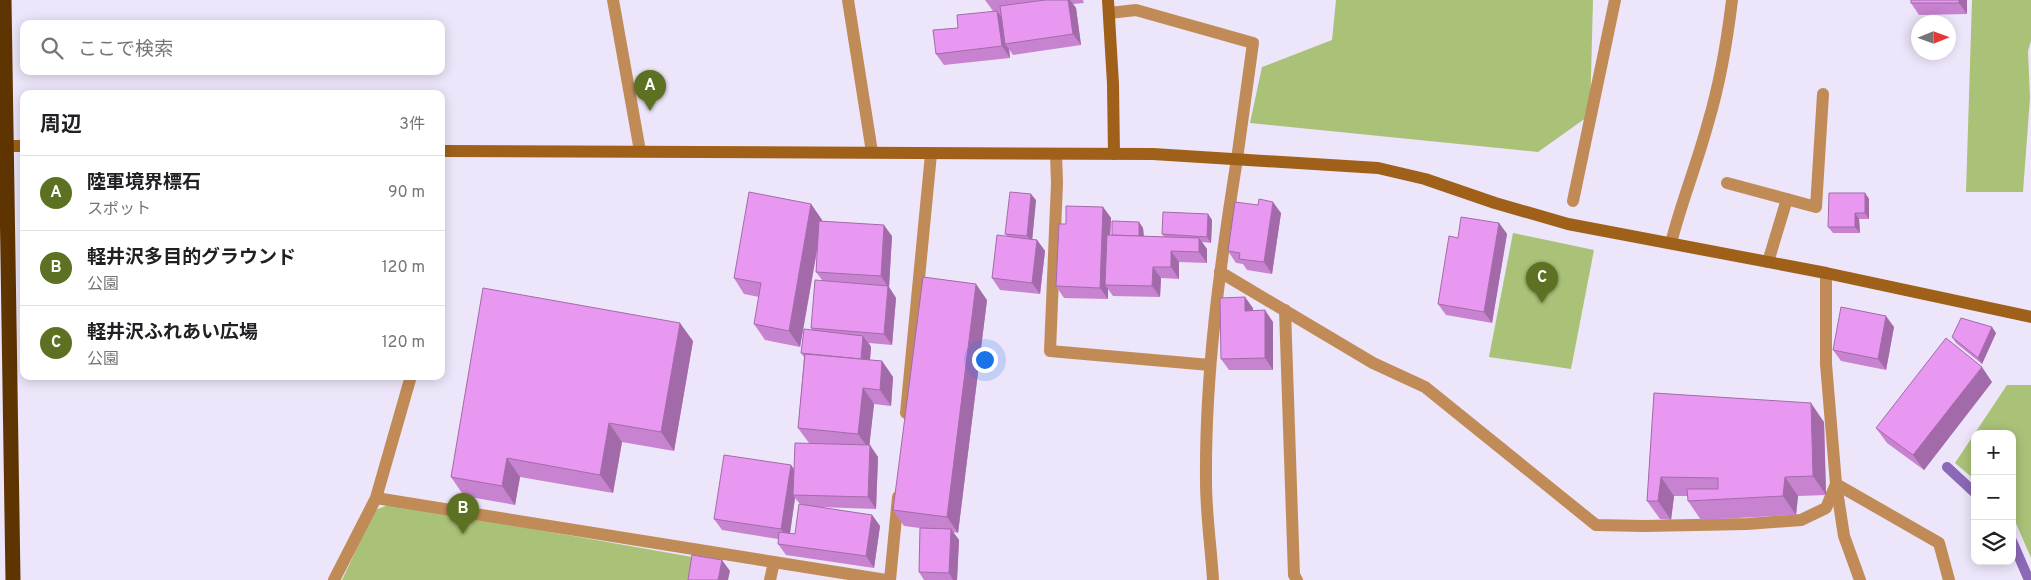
<!DOCTYPE html>
<html lang="ja">
<meta charset="utf-8">
<style>
:root{--surface:#fff;--page:#f6f6f6;--text:#202124;--muted:#757577;--line:#e0e0e0;--accent:#5c7121}
body{margin:0;font-family:Overpass,"Noto Sans JP",sans-serif;background:var(--page);color:var(--text)}
.controls{position:absolute;right:15px;bottom:15px;display:grid;overflow:hidden;border-radius:10px;box-shadow:0 2px 12px #0003}
.controls button{width:45px;height:45px;display:grid;place-items:center;padding:0;border:0;border-bottom:1px solid var(--line);background:var(--surface);color:var(--text);font:25px sans-serif}
.compass{position:absolute;left:1911px;top:15px;width:45px;height:45px;border-radius:50%;background:var(--surface);box-shadow:0 2px 12px #0003;rotate:89deg}
.you{position:absolute;left:984px;top:359px;width:18px;height:18px;margin:-12px;border:4px solid #fff;border-radius:50%;background:#1a73e8;box-shadow:0 0 0 8px #1a73e833}
.badge{display:grid;place-items:center;width:32px;height:32px;border-radius:50%;background:var(--accent);color:#fff;font-size:16px;font-weight:700}
.pin{position:absolute;translate:-50% -41px;filter:drop-shadow(0 1px 2px #0008)}
.pin::after{content:'';position:absolute;top:26px;width:18px;height:15px;background:inherit;clip-path:polygon(0 0,100% 0,50% 100%)}
.list{margin:0;padding:0;list-style:none}
h2{display:flex;justify-content:space-between;align-items:center;height:65px;margin:0;padding:0 20px;font-size:21px}
h2 small{font-size:16px;font-weight:400;color:var(--muted)}
.list li{display:grid;grid-template-columns:32px 1fr auto;gap:15px;align-items:center;box-sizing:border-box;height:75px;padding:0 20px;border-top:1px solid var(--line)}
.list b{display:block;font-size:19px;white-space:nowrap}
.list p{margin:0;font-size:16px;white-space:nowrap;color:var(--muted)}
.list em{font-size:16px;font-style:normal;color:var(--muted)}
.icon{flex:none;width:28px;height:28px;fill:none;stroke:currentColor;stroke-width:2;stroke-linecap:round;stroke-linejoin:round}
.map{position:relative;flex:none;width:2031px;height:580px;overflow:hidden}
.search{position:absolute;background:var(--surface);box-shadow:0 2px 12px #0003;left:20px;top:20px;width:425px;height:55px;display:flex;align-items:center;gap:12px;box-sizing:border-box;padding:0 18px;border-radius:10px;color:var(--muted);font-size:19px}
.panel{position:absolute;background:var(--surface);box-shadow:0 2px 12px #0003;left:20px;top:90px;width:425px;height:290px;border-radius:10px}
.map>svg:first-child{display:block}
.green{fill:#aac278}
.lines{fill:none;stroke-linecap:round;stroke-linejoin:round}
.stream{stroke:#8b69b6;stroke-width:10}
.lane{stroke:#c18b58;stroke-width:12}
.street{stroke:#c18b58;stroke-width:12}
.secondary{stroke:#9f6019;stroke-width:12}
.highway{stroke:#5e3400;stroke-width:15}
.wall{fill:#c883d0;fill-rule:evenodd}
.shaded-wall{fill:#a36aa9}
.building{fill:#e998f2;stroke:#a36aa9}
</style>
<div class="map">
<svg width="2031" height="580" viewBox="0 0 2031 580">
<rect width="100%" height="100%" fill="#ede5f9"/>
<g class="green">
<polygon points="1336,0 1593,0 1590,115 1538,152 1250,123 1262,67 1332,40"/>
<polygon points="1972,0 2031,0 2031,41 2028,51 2030,98 2023,192 1966,192"/>
<polygon points="1513,233 1594,250 1571,369 1489,357"/>
<polygon points="2007,385 2031,385 2031,558 2012,514 2012,434 1975,434 1975,480 1955,463"/>
<polygon points="391,504 698,558 695,580 342,580 375,510"/>
</g>
<g class="lines">
<g class="stream">
<polyline points="1947,467 1975,493"/>
<polyline points="2012,541 2029,580"/>
</g>
<g class="lane">
<polyline points="1109,13 1136,10 1253,43 1237,159"/>
<polyline points="1056,154 1057,183 1050,351 1210,365"/>
<polyline points="1727,183 1816,207 1823,94"/>
<path d="M1671,243C1681,203 1697,164 1708,123C1720,83 1727,42 1732,0"/>
<polyline points="1768,262 1787,199"/>
<polyline points="1285,310 1294,575 1297,580"/>
<polyline points="906,413 931,154"/>
<polyline points="890,580 898,497"/>
</g>
<g class="street">
<polyline points="613,0 640,151"/>
<polyline points="848,0 872,152"/>
<polyline points="1573,201 1615,0"/>
<polyline points="1220,272 1373,363 1425,387 1596,525 1644,526 1747,524 1801,520 1826,508 1836,484 1939,543 1949,580"/>
<polyline points="1826,273 1826,364 1836,484 1844,536 1860,580"/>
<polyline points="376,498 886,580"/>
<polyline points="334,580 376,498 411,376"/>
<polyline points="770,580 774,562"/>
<path d="M1213,580C1211,547 1206,514 1206,481C1205,373 1220,265 1237,159"/>
</g>
<g class="secondary">
<polyline points="1108,0 1113,84 1114,154"/>
<polyline points="0,146 24,146"/>
<polyline points="441,151 1153,154 1378,168 1425,179 1495,203 1568,224 1826,273 2031,317"/>
</g>
<polyline class="highway" points="4,0 13,580"/>
</g>
<g class="wall">
<polygon points="985,0 1083,0 1084,3 1073,4 1076,8 1081,45 1013,55 1009,49 1010,58 944,65 936,54 958,28 993,11"/>
<polygon points="1911,0 1967,0 1967,14 1919,15 1911,3"/>
<polygon points="1865,193 1869,199 1869,219 1859,219 1860,233 1833,233 1828,227"/>
<polygon points="1036,200 1032,239 1037,240 1045,251 1040,294 1000,290 992,278 1007,236 1005,234"/>
<path d="M811,204L822,220V221L892,236L889,287L896,298L892,345L869,343L871,347L870,360L882,361L893,377L891,406L874,404L869,445L878,457L876,509L818,507L872,515L880,526L874,568L786,555L778,544V539L722,530L714,519L794,470L809,443L798,428L804,357L801,353L812,330L811,328L822,280L816,272L818,246L800,347L765,340L754,324L759,297L744,294L734,278ZM795,498L800,504L795,534L790,533Z"/>
<polygon points="1103,207 1111,218 1110,235 1112,235 1139,222 1143,228 1144,236 1164,237 1162,234 1208,214 1212,220 1211,243 1202,242 1207,249 1207,263 1179,262 1179,279 1161,278 1160,297 1113,296 1108,289 1108,299 1064,298 1056,286 1066,224"/>
<polygon points="1281,213 1272,274 1247,270 1243,264 1236,263 1228,251"/>
<polygon points="1499,223 1507,234 1492,323 1446,315 1438,304 1458,238"/>
<polygon points="987,300 958,533 953,532 959,540 957,580 924,580 919,572 920,528 904,526 893,510"/>
<polygon points="1253,308 1253,311 1273,322 1273,370 1229,370 1221,359"/>
<polygon points="1894,327 1886,370 1841,361 1833,350"/>
<polygon points="1996,333 1982,364 1956,343 1952,337"/>
<polygon points="693,341 674,451 622,442 613,493 520,477 515,505 464,496 451,477"/>
<polygon points="1992,382 1924,470 1887,443 1876,428"/>
<polygon points="1654,393 1824,422 1826,495 1798,496 1796,515 1701,520 1688,501 1688,496 1674,496 1671,520 1660,519 1647,501"/>
</g>
<g class="shaded-wall">
<polygon points="1068,0 1070,0 1076,8 1081,45 1073,34"/>
<polygon points="1959,0 1967,0 1967,14 1959,3"/>
<polygon points="997,11 1005,22 1005,44 1009,49 1010,58 1002,46"/>
<polygon points="1865,193 1869,199 1869,219 1865,213"/>
<polygon points="1031,194 1036,200 1032,242 1027,236"/>
<polygon points="1273,202 1281,213 1272,274 1264,262"/>
<polygon points="811,204 822,220 800,347 789,331"/>
<polygon points="1103,207 1111,218 1108,285 1105,285 1108,289 1108,299 1100,288"/>
<polygon points="1855,213 1859,219 1860,233 1855,227"/>
<polygon points="1208,214 1212,220 1211,243 1207,237"/>
<polygon points="1139,222 1143,228 1144,242 1139,236"/>
<polygon points="1499,223 1507,234 1492,323 1484,312"/>
<polygon points="884,225 892,236 889,287 896,298 892,345 884,334 888,287 881,276"/>
<polygon points="1199,238 1207,249 1207,263 1199,252"/>
<polygon points="1037,240 1045,251 1040,294 1032,283"/>
<polygon points="1171,251 1179,262 1179,279 1171,267"/>
<polygon points="1153,267 1161,278 1160,297 1152,286"/>
<polygon points="976,284 987,300 958,533 947,517"/>
<polygon points="1245,297 1253,308 1253,322 1245,311"/>
<polygon points="1265,310 1273,322 1273,370 1265,358"/>
<polygon points="1886,316 1894,327 1886,370 1878,359"/>
<polygon points="680,323 693,341 674,451 661,432"/>
<polygon points="1992,327 1996,333 1982,364 1978,358"/>
<polygon points="863,336 871,347 869,371 861,360"/>
<polygon points="882,361 893,377 891,406 880,390"/>
<polygon points="1982,367 1992,382 1924,470 1913,455"/>
<polygon points="863,388 874,404 869,449 858,434"/>
<polygon points="1811,403 1824,422 1826,495 1813,476"/>
<polygon points="609,423 622,442 613,493 600,475"/>
<polygon points="870,445 878,457 876,509 868,497"/>
<polygon points="507,458 520,477 515,505 502,486"/>
<polygon points="791,465 799,476 793,495 795,498 789,540 781,529"/>
<polygon points="1661,477 1674,496 1671,520 1658,501"/>
<polygon points="1785,477 1798,496 1796,515 1783,496"/>
<polygon points="872,515 880,526 874,568 866,556"/>
<polygon points="951,529 959,540 957,580 953,580 949,573"/>
<polygon points="722,560 730,571 728,580 718,580"/>
</g>
<g class="building">
<polygon points="1045,0 1068,0 1073,34 1005,44 1000,6"/>
<rect x="1911" y="0" width="48" height="3"/>
<polygon points="997,11 1002,46 936,54 933,30 958,28 957,15"/>
<polygon points="749,192 811,204 789,331 754,324 761,283 734,278"/>
<polygon points="1010,192 1031,194 1027,236 1005,234"/>
<polygon points="1829,193 1865,193 1865,213 1855,213 1855,227 1828,227"/>
<polygon points="1259,199 1273,202 1264,262 1239,259 1240,253 1228,251 1235,202 1258,205"/>
<polygon points="1066,206 1103,207 1100,288 1056,286 1059,224 1066,224"/>
<polygon points="1163,212 1208,214 1207,237 1162,234"/>
<polygon points="1461,217 1499,223 1484,312 1438,304 1449,236 1458,238"/>
<polygon points="819,221 884,225 881,276 816,272"/>
<polygon points="1112,221 1139,222 1139,236 1112,235"/>
<polygon points="997,235 1037,240 1032,283 992,278"/>
<polygon points="1107,235 1199,238 1199,252 1171,251 1171,267 1153,267 1152,286 1105,285"/>
<polygon points="923,277 976,284 947,517 893,510"/>
<polygon points="815,280 888,286 884,334 811,328"/>
<polygon points="483,288 680,323 661,432 609,423 600,475 507,458 502,486 451,477"/>
<polygon points="1245,297 1245,311 1265,310 1265,358 1221,359 1220,298"/>
<polygon points="1841,307 1886,316 1878,359 1833,350"/>
<polygon points="1961,318 1992,327 1978,358 1952,337"/>
<polygon points="804,329 863,336 861,359 801,353"/>
<polygon points="1946,338 1982,367 1913,455 1876,428"/>
<polygon points="805,354 882,361 880,390 863,388 858,434 798,428"/>
<polygon points="1654,393 1811,403 1813,476 1785,477 1783,496 1688,501 1687,489 1718,489 1718,478 1661,477 1658,501 1647,501"/>
<polygon points="795,443 870,445 868,497 793,495"/>
<polygon points="724,455 791,465 781,529 714,519"/>
<polygon points="799,504 872,515 866,556 778,544 779,532 795,534"/>
<polygon points="920,528 951,529 949,573 919,572"/>
<polygon points="692,555 722,560 718,580 688,580"/>
</g>
</svg>
<div class="controls">
<button>+</button>
<button>−</button>
<button><svg class="icon" aria-label="layers" viewBox="0 0 24 24"><path d="M12 4l9 5-9 5-9-5zM3 14l9 5 9-5"/></svg></button>
</div>
<svg class="compass" viewBox="-18 -18 36 36"><path d="M0-13l5 13h-10z" fill="#e53935"/><path d="M0 13l5-13h-10z" fill="#757577"/></svg>
<div class="you"></div>
<div class="pin badge" style="left:650px;top:111px">A</div>
<div class="pin badge" style="left:463px;top:534px">B</div>
<div class="pin badge" style="left:1542px;top:303px">C</div>
<div class="search"><svg class="icon" aria-label="search" viewBox="0 0 24 24"><circle cx="10" cy="10" r="6"/><path d="M15 15l6 6"/></svg>ここで検索</div>
<section class="panel">
<h2>周辺<small>3件</small></h2>
<ul class="list">
<li><span class="badge">A</span><div><b>陸軍境界標石</b><p>スポット</p></div><em>90 m</em></li>
<li><span class="badge">B</span><div><b>軽井沢多目的グラウンド</b><p>公園</p></div><em>120 m</em></li>
<li><span class="badge">C</span><div><b>軽井沢ふれあい広場</b><p>公園</p></div><em>120 m</em></li>
</ul>
</section>
</div>
